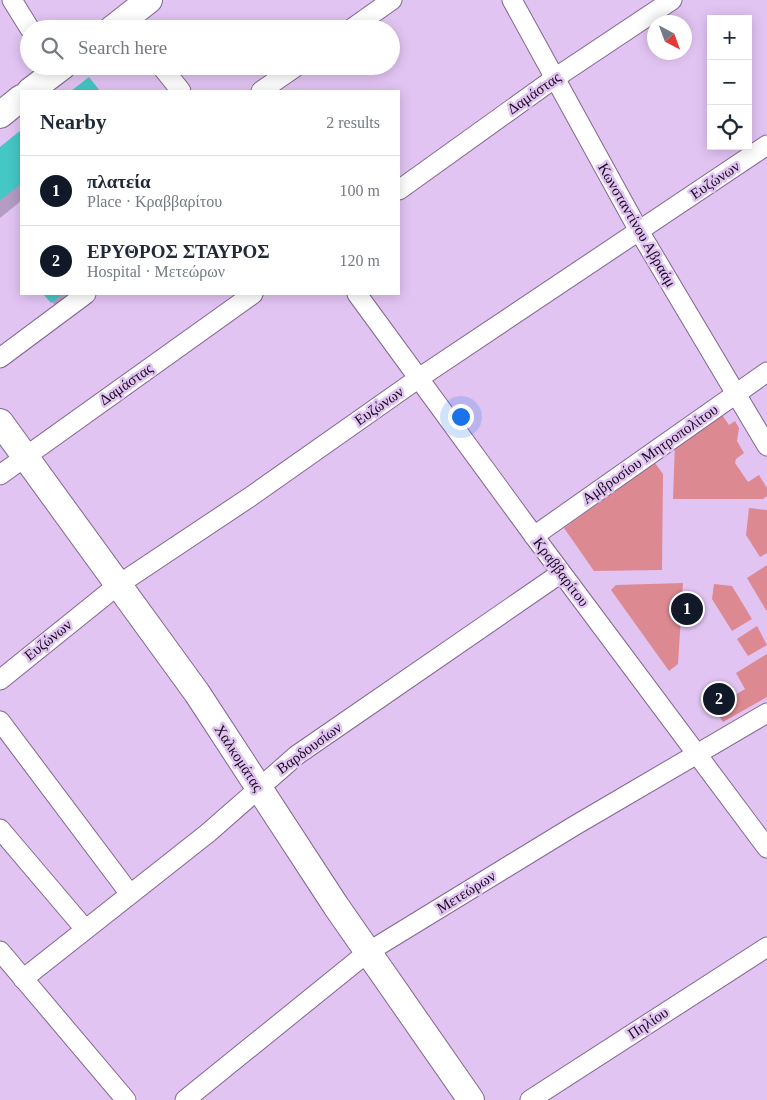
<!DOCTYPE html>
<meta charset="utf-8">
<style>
:root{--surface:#fff;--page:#f2f2f3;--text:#1f2937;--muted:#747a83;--line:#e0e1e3;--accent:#111827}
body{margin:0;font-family:Georgia,serif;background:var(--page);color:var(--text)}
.controls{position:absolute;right:15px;top:15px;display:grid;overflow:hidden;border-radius:0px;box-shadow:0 2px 12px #0003}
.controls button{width:45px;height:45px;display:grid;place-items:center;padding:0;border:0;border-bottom:1px solid var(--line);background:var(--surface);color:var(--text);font:25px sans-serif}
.compass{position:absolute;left:647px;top:15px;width:45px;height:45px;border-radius:50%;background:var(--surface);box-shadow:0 2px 12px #0003;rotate:139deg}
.you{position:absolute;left:460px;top:416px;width:18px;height:18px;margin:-12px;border:4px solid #fff;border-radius:50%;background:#1a73e8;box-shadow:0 0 0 8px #1a73e833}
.badge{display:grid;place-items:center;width:32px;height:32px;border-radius:50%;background:var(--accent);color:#fff;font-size:16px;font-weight:700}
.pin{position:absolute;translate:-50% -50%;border:2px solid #fff;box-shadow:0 1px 5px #0006}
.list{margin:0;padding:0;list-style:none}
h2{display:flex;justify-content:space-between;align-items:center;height:65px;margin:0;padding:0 20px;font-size:21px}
h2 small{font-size:16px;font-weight:400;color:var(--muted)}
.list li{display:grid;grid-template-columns:32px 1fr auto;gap:15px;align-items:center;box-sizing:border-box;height:70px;padding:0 20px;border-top:1px solid var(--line)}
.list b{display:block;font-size:19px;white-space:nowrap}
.list p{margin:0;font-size:16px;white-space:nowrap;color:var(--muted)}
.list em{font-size:16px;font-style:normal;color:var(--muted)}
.icon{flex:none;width:28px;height:28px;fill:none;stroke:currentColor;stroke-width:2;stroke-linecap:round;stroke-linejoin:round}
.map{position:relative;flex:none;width:767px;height:1100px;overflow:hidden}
.search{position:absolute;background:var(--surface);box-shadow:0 2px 12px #0003;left:20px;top:20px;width:380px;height:55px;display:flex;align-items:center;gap:12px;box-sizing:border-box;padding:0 18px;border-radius:28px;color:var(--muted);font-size:19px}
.panel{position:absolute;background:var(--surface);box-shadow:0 2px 12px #0003;left:20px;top:90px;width:380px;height:205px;border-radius:0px}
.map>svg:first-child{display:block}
.green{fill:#dd8992}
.shadow{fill:#0003}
.building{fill:#45c7c5}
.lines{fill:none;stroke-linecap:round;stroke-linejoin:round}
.street-casing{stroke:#816691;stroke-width:21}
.secondary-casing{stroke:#816691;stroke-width:28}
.street{stroke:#fff;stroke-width:19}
.secondary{stroke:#fff;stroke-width:26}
.labels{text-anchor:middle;stroke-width:5;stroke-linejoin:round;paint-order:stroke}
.street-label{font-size:15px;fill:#160b1b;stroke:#e2c4f3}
</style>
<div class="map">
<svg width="767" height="1100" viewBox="0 0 767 1100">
<rect width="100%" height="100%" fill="#e2c4f3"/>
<g class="green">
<polygon points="720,412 729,425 735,421 739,428 737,441 744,453 736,459 735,463 748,482 759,475 767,488 767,496 763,499 673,499 675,442"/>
<polygon points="655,463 663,474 662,570 594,571 564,528"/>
<polygon points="749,508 767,510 767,553 760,557 746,535"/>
<polygon points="767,565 767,610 766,610 747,578"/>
<polygon points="683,583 678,664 669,671 611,590 616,585"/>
<polygon points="714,584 732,586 752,619 732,631 712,599"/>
<polygon points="757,626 767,645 748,656 737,639"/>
<polygon points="767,654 767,697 723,722 714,708 745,689 736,673"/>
</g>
<g class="shadow">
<polygon points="21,132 21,201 0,218 0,148"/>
<polygon points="45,294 85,294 61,312"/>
</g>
<g class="building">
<polygon points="89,77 100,91 71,91"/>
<polygon points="21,130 21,184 0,200 0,147"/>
<polygon points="43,294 63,294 51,303"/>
</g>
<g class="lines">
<g class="street-casing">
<g id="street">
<polyline points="12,0 30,29"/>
<polyline points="512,0 639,231 767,446"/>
<polyline points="351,29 392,0"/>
<polyline points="161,66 181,91"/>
<polyline points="261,91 297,66"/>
<polyline points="399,190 555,78 672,0"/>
<polyline points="357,294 534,536 767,848"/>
<polyline points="0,358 86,294"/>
<polyline points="0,475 253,294"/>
<polyline points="534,536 767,372"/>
<polyline points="0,680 118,585 250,497 419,378 767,145"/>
<polyline points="0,721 130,894"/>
<polyline points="0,829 85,929"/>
<polyline points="0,951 126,1100"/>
<polyline points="23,979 208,833 297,755 561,573"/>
<polyline points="185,1100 368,952 574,826 767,713"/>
<polyline points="530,1100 767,947"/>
</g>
</g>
<g class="secondary-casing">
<g id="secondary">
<polyline points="112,29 149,0"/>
<polyline points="30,91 63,66"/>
<polyline points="0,115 21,98"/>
<polyline points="0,422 197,693 336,906 471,1100"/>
</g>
</g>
<use href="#street" class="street"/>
<use href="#secondary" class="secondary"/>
</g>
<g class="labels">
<g class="street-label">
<text transform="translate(534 93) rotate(-35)" y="5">Δαμάστας</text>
<text transform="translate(715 180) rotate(-34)" y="5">Ευζώνων</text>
<text transform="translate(637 225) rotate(60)" y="5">Κωνσταντίνου Αβραάμ</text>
<text transform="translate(126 384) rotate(-35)" y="5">Δαμάστας</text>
<text transform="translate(379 406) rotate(-35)" y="5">Ευζώνων</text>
<text transform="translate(650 454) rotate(-35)" y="5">Αμβροσίου Μητροπολίτου</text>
<text transform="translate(561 572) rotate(53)" y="5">Κραββαρίτου</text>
<text transform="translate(48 640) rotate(-39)" y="5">Ευζώνων</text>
<text transform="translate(309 748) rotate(-36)" y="5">Βαρδουσίων</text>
<text transform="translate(239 758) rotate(57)" y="5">Χαλκομάτας</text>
<text transform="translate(466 892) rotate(-32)" y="5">Μετεώρων</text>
<text transform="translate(648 1023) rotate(-33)" y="5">Πηλίου</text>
</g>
</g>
</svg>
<div class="controls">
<button>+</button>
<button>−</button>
<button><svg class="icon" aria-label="locate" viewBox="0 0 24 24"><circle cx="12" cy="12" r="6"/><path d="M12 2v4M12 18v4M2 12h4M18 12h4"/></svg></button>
</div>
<svg class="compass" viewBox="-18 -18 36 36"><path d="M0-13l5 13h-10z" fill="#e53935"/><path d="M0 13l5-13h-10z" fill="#747a83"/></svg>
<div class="you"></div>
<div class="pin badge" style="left:687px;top:609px">1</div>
<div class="pin badge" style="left:719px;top:699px">2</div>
<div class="search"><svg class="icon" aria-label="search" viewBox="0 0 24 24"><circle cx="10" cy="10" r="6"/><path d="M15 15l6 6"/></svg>Search here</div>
<section class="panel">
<h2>Nearby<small>2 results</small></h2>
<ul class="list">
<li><span class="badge">1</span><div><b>πλατεία</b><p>Place · Κραββαρίτου</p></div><em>100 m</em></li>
<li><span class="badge">2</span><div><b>ΕΡΥΘΡΟΣ ΣΤΑΥΡΟΣ</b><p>Hospital · Μετεώρων</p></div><em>120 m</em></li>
</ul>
</section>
</div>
